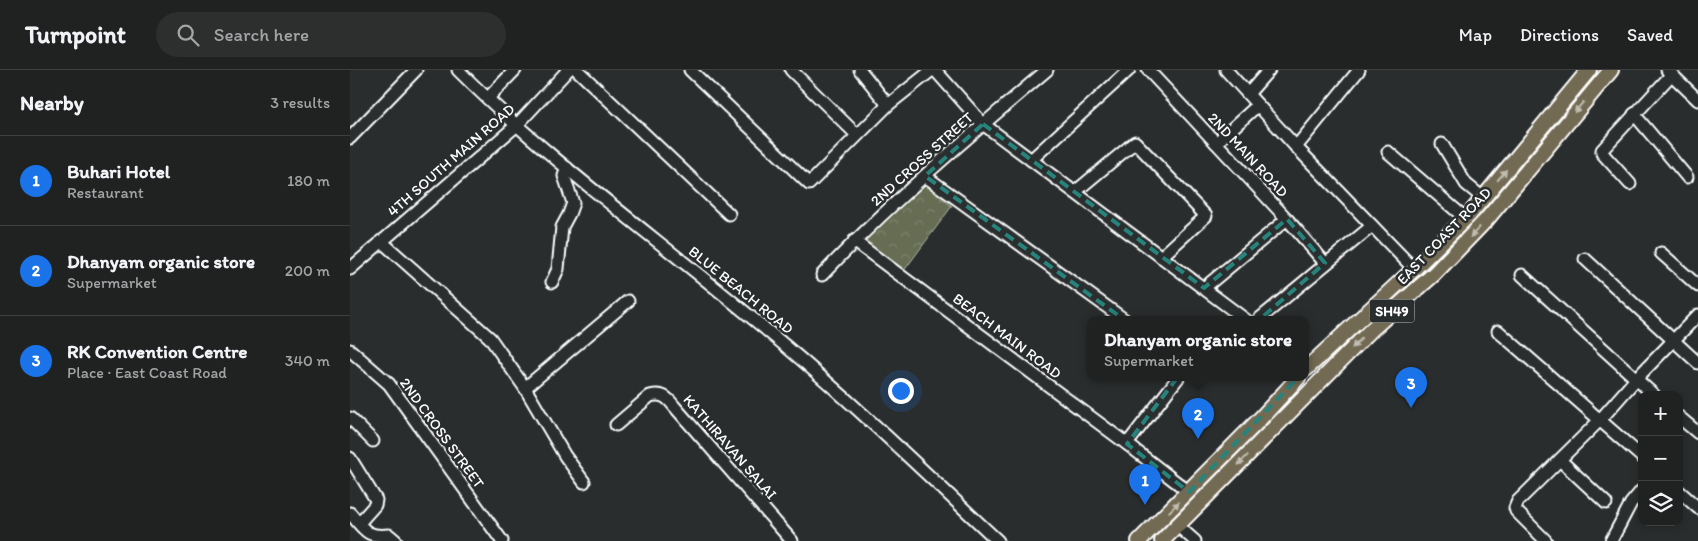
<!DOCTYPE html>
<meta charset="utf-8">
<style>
:root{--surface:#202222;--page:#2d2f2f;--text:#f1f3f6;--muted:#a2a4a5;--line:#3d3f40;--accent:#1a73e8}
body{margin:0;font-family:Itim,sans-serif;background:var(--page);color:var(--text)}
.controls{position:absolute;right:15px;bottom:15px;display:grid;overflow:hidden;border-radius:10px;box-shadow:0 2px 8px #0003}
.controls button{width:45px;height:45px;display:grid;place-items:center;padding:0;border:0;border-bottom:1px solid var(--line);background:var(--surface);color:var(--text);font:25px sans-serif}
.you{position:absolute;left:550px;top:320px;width:18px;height:18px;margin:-12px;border:4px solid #fff;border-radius:50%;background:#1a73e8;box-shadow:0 0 0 8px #1a73e833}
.badge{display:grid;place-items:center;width:32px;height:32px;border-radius:50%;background:var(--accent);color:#fff;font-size:16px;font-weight:700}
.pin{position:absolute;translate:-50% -41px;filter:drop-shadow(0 1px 2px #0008)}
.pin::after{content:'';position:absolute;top:26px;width:18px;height:15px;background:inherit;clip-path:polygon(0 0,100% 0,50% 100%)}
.popup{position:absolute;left:737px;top:246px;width:222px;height:65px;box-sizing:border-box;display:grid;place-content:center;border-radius:10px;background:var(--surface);filter:drop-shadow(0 1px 4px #0005);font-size:16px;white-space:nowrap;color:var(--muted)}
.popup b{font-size:19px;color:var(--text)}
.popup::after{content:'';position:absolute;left:50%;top:100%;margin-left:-10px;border:10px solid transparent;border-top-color:var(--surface)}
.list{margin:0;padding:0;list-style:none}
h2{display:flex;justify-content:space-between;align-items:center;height:65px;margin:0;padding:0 20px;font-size:21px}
h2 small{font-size:16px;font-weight:400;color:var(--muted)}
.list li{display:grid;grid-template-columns:32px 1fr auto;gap:15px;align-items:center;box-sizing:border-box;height:90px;padding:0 20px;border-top:1px solid var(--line)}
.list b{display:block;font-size:19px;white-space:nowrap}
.list p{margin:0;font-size:16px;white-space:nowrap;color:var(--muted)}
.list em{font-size:16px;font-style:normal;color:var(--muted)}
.icon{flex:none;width:28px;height:28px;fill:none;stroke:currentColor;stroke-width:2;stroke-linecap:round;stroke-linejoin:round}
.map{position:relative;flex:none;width:1348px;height:471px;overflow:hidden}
header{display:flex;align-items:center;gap:30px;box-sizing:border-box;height:70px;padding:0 25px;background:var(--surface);border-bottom:1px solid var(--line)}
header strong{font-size:24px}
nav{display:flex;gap:28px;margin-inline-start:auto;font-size:18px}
.search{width:350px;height:45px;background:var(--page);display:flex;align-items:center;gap:12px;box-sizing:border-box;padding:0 18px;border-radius:28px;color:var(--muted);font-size:19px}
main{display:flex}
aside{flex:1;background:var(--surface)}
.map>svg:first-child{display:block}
.forest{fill:url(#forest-crowns);stroke:#b2b6a9}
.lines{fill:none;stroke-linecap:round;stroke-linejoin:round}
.minor-casing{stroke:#fff;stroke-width:15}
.major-casing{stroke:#fff;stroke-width:18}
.minor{stroke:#2a2d2e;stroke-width:11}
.major{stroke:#736b52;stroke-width:14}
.oneway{fill:#c0bcb1}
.marked{fill:none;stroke:#27847c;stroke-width:4;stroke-dasharray:10 6;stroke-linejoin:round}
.labels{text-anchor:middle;stroke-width:5;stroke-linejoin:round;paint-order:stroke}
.shield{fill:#2a2d2e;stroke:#bfc0c0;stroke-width:1}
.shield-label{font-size:14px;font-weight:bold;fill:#fff}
.street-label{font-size:15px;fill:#fff;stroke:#2a2d2e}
</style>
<header>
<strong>Turnpoint</strong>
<div class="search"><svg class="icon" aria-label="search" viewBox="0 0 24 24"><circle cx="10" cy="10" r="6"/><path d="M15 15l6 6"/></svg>Search here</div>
<nav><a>Map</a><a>Directions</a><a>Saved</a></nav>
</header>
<main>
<aside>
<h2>Nearby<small>3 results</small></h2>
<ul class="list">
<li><span class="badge">1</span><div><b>Buhari Hotel</b><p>Restaurant</p></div><em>180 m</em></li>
<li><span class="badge">2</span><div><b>Dhanyam organic store</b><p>Supermarket</p></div><em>200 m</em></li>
<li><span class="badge">3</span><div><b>RK Convention Centre</b><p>Place · East Coast Road</p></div><em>340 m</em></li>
</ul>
</aside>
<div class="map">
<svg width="1348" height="471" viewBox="0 0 1348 471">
<defs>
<pattern id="forest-crowns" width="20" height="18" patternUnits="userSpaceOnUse" patternTransform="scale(1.25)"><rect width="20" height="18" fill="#666d53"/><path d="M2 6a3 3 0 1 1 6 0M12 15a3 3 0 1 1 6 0" fill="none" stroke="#7d836d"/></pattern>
</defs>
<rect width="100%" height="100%" fill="#2a2d2e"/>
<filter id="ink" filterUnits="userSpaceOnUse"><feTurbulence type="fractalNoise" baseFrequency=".02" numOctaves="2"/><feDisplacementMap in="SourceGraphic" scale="10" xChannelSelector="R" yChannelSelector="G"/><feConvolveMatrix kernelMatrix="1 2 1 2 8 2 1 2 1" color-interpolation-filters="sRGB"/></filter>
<g filter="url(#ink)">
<polygon class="forest" points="575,115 602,136 553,202 512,171"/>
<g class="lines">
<g class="minor-casing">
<g id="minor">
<path d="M108,0C199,91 304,166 402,248C488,318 567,395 648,471"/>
<polyline points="227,0 379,144"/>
<polyline points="340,0 459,114 538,35 582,0"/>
<polyline points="441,0 507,65"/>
<polyline points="510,0 538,35"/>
<polyline points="585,0 633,54 896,250"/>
<polyline points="798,0 937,149 975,193"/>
<polyline points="876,0 946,77 1064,199"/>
<polyline points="1317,0 1348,30"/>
<polyline points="898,24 919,0"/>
<polyline points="138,28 165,0"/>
<polyline points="1284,44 1337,107"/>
<polyline points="0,68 66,0"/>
<polyline points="866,73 908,35"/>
<polyline points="1092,74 1116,114 1133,128"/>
<polyline points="946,77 1009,0"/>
<polyline points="1038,82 1115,148"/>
<polyline points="681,90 779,0"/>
<polyline points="575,106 775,250"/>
<polyline points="1280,114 1252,83 1252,80 1322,4"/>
<polyline points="725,122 785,72 856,146 811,187"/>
<polyline points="31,171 140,268 175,318 215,386 234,412"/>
<polyline points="504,171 777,374 839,422"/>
<polyline points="1311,183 1348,216"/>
<polyline points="1235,189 1348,293"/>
<polyline points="0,199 167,55 218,0"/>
<path d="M472,205C542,131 619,66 697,0"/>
<polyline points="1172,205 1304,325"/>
<polyline points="202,212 208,199 212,157 219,144 223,133 214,106 217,98"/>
<polyline points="854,218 937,149"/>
<polyline points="908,250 1022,156"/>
<polyline points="1148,261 1292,387"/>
<polyline points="0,280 39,314 152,471"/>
<polyline points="175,318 278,231"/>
<polyline points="1329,347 1348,363"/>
<polyline points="0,348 23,371"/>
<path d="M266,355L300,326C312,323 317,327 324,336L442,471"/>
<polyline points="777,374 828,308"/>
<polyline points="0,388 26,430 25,435 9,453"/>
<polyline points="1210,390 1256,433"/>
<polyline points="1329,421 1348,438"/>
<path d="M0,443C14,459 16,468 39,465L46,471"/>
<polyline points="828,456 845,471"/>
<polyline points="1196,471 1166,441 1165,438 1168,431 1250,350 1286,309 1348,245"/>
<polyline points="1261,471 1281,433 1292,420"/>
</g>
</g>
<g class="major-casing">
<g id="major">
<polyline points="956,299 1064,199 1119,145 1239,0"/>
<polyline points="789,471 910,349 948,308"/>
<polyline points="812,471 1022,259 1084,204 1137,149 1261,0"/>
</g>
</g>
<use href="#minor" class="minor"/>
<use href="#major" class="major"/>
</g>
<defs><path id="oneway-solid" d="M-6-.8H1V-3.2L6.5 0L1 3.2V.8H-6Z" transform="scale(1.25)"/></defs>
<g class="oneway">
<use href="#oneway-solid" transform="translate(1229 37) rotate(130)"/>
<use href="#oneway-solid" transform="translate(1152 105) rotate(-50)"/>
<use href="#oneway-solid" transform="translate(1125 162) rotate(133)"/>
<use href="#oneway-solid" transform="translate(1007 273) rotate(135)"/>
<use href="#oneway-solid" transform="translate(893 390) rotate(134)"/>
<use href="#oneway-solid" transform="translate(824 437) rotate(-45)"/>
</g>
</g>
<path class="marked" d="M633,54L854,218L937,149L975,193L903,255L957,298L839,422L777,374L837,295L575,106Z"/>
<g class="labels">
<rect class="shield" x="1019.5" y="229.5" width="45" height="23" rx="4"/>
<g class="shield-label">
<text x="1042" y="246">SH49</text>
</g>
<g class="street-label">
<text transform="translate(898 85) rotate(47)" y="5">2ND MAIN ROAD</text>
<text transform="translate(572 89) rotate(-42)" y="5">2ND CROSS STREET</text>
<text transform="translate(101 90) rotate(-41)" y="5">4TH SOUTH MAIN ROAD</text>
<text transform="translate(1094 166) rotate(-46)" y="5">EAST COAST ROAD</text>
<text transform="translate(391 220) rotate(39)" y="5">BLUE BEACH ROAD</text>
<text transform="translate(657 266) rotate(37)" y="5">BEACH MAIN ROAD</text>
<text transform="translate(92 363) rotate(54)" y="5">2ND CROSS STREET</text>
<text transform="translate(380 377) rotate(49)" y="5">KATHIRAVAN SALAI</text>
</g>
</g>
</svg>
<div class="controls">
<button>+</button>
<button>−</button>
<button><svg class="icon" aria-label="layers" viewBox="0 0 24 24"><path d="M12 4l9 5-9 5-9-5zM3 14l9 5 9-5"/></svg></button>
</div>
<div class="you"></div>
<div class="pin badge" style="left:795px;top:435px">1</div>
<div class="pin badge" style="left:848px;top:369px">2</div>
<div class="popup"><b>Dhanyam organic store</b>Supermarket</div>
<div class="pin badge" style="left:1061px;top:338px">3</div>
</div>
</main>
